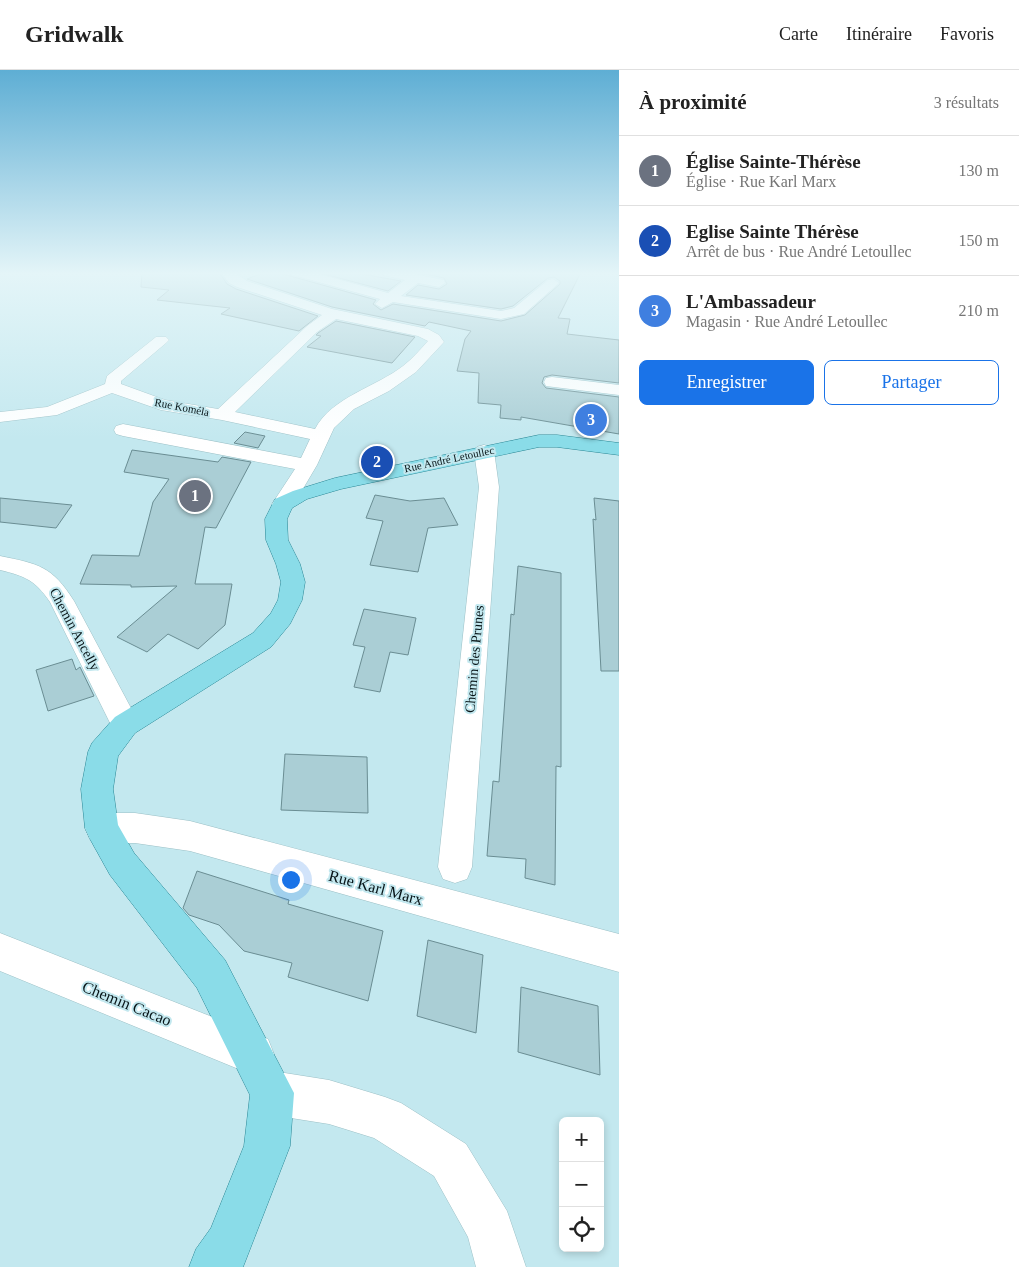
<!DOCTYPE html>
<html lang="fr">
<meta charset="utf-8">
<style>
:root{--surface:#fff;--page:#f2f2f2;--text:#222;--muted:#767676;--line:#e0e0e0;--accent:#1a73e8}
body{margin:0;font-family:Georgia,serif;background:var(--page);color:var(--text)}
.controls{position:absolute;right:15px;bottom:15px;display:grid;overflow:hidden;border-radius:8px;box-shadow:0 2px 8px #0003}
.controls button{width:45px;height:45px;display:grid;place-items:center;padding:0;border:0;border-bottom:1px solid var(--line);background:var(--surface);color:var(--text);font:25px sans-serif}
.you{position:absolute;left:290px;top:809px;width:18px;height:18px;margin:-12px;border:4px solid #fff;border-radius:50%;background:#1a73e8;box-shadow:0 0 0 8px #1a73e833}
.badge{display:grid;place-items:center;width:32px;height:32px;border-radius:50%;background:var(--accent);color:#fff;font-size:16px;font-weight:700}
.pin{position:absolute;translate:-50% -50%;border:2px solid #fff;box-shadow:0 1px 5px #0006}
.list{margin:0;padding:0;list-style:none}
h2{display:flex;justify-content:space-between;align-items:center;height:65px;margin:0;padding:0 20px;font-size:21px}
h2 small{font-size:16px;font-weight:400;color:var(--muted)}
.list li{display:grid;grid-template-columns:32px 1fr auto;gap:15px;align-items:center;box-sizing:border-box;height:70px;padding:0 20px;border-top:1px solid var(--line)}
.list b{display:block;font-size:19px;white-space:nowrap}
.list p{margin:0;font-size:16px;white-space:nowrap;color:var(--muted)}
.list em{font-size:16px;font-style:normal;color:var(--muted)}
.actions{display:flex;gap:10px;padding:15px 20px}
.actions a{flex:1;padding:11px 0;border:1px solid var(--accent);border-radius:8px;text-align:center;font-size:18px;color:var(--accent)}
.actions .main{background:var(--accent);color:#fff}
.icon{flex:none;width:28px;height:28px;fill:none;stroke:currentColor;stroke-width:2;stroke-linecap:round;stroke-linejoin:round}
.map{position:relative;flex:none;width:619px;height:1197px;overflow:hidden}
header{display:flex;align-items:center;gap:30px;box-sizing:border-box;height:70px;padding:0 25px;background:var(--surface);border-bottom:1px solid var(--line)}
header strong{font-size:24px}
nav{display:flex;gap:28px;margin-inline-start:auto;font-size:18px}
main{display:flex}
aside{flex:1;background:var(--surface)}
.map>svg:first-child{display:block}
.building{fill:#aaced5;stroke:#6a8d93}
.lines{fill:none;stroke-linecap:round;stroke-linejoin:round}
.minor-casing{stroke:#9cc0c6;stroke-width:1}
.major-casing{stroke:#2a8795;stroke-width:1}
.minor{fill:#fff;fill-rule:evenodd}
.major{fill:#8adce8;fill-rule:evenodd}
.labels{text-anchor:middle;stroke-width:4;stroke-linejoin:round;paint-order:stroke}
.far-street-label{font-size:11px;fill:#081518;stroke:#c3e8ef}
.street-label{font-size:14px;fill:#081518;stroke:#c3e8ef}
.near-street-label{font-size:16px;fill:#081518;stroke:#c3e8ef}
</style>
<header>
<strong>Gridwalk</strong>
<nav><a>Carte</a><a>Itinéraire</a><a>Favoris</a></nav>
</header>
<main>
<div class="map">
<svg width="619" height="1197" viewBox="0 0 619 1197">
<rect width="100%" height="100%" fill="#c3e8ef"/>
<g class="building">
<polygon points="142,202 219,202 227,214 236,219 318,246 299,261 221,244 230,238 157,230 169,220 141,217"/>
<polygon points="265,202 276,202 376,230 373,234 381,240 393,234 501,251 525,245 560,214 560,211 554,207 548,208 513,236 501,239 406,225 418,215 439,219 447,214 444,208 420,203 421,202 581,202 558,248 570,249 567,264 619,270 619,313 552,305 544,307 542,313 546,318 619,327 619,364 521,347 521,350 500,348 501,335 478,333 479,303 457,301 465,269 471,261 429,252 425,256 332,237 247,209"/>
<polygon points="326,202 351,202 401,211 388,221 324,204"/>
<polygon points="336,251 415,267 392,293 307,277 321,266 316,265 318,263"/>
<polygon points="245,362 265,366 258,378 234,373"/>
<polygon points="132,380 218,392 222,387 251,392 216,458 205,457 195,514 232,514 225,555 198,579 168,564 147,582 117,567 177,516 131,517 131,515 80,514 92,485 139,486 153,432 169,409 124,402"/>
<polygon points="375,425 410,431 444,428 458,455 428,458 418,502 370,495 383,451 366,448"/>
<polygon points="0,428 72,435 56,458 0,452"/>
<polygon points="594,428 619,431 619,601 601,601 593,449 596,450"/>
<polygon points="518,496 561,503 561,697 556,696 555,815 525,808 526,789 487,786 493,711 499,712 511,544 514,545"/>
<polygon points="364,539 416,548 408,585 390,582 380,622 354,617 365,577 353,575"/>
<polygon points="72,589 76,600 80,597 94,626 48,641 36,600"/>
<polygon points="285,684 367,687 368,743 281,740"/>
<polygon points="197,801 289,830 288,834 383,861 368,931 288,907 292,893 244,881 219,855 189,845 183,838"/>
<polygon points="428,870 483,885 476,963 417,946"/>
<polygon points="521,917 598,936 600,1005 518,982"/>
</g>
<g class="lines">
<g class="minor-casing">
<g id="minor">
<path d="M221,202H234L247,211L332,239L428,259L439,265L444,272L416,302L389,321L354,339L334,358L317,395L291,439L283,440L275,439L272,434L295,399L123,366L116,364L114,360L116,356L123,354L301,388L310,369L222,350L161,340L112,323L57,345L0,352V342L47,337L105,314L107,306L156,267H166L169,270L166,273L121,311V314L165,330L218,339L307,256L322,245L237,217L229,213ZM336,249L418,266L428,271C420,280 412,289 403,296C376,317 332,327 315,359L235,342L317,262Z"/>
<polygon points="291,202 312,202 388,223 405,210 383,205 381,202 403,202 444,210 445,213 439,217 418,213 401,226 501,241 514,238 548,210 553,209 559,213 524,244 501,249 393,232 382,238 375,234 380,229 293,205"/>
<polygon points="552,307 619,315 619,325 546,316 544,312 546,308"/>
<polygon points="484,375 491,377 494,381 499,417 472,797 467,809 455,813 443,809 438,797 479,417 474,381 477,377"/>
<path d="M0,486C39,494 52,496 74,531L140,655L135,663L125,667L115,663L50,532C35,510 25,506 0,500Z"/>
<polygon points="102,743 135,743 190,751 619,864 619,902 190,781 135,773 102,773 90,769 85,758 90,747"/>
<polygon points="0,863 268,969 274,984 268,999 253,1005 0,901"/>
<polygon points="272,1001 329,1010 385,1027 401,1033 466,1074 507,1141 526,1197 476,1197 468,1167 434,1106 374,1068 329,1054 272,1045 257,1038 250,1023 257,1008"/>
</g>
</g>
<g class="major-casing">
<polygon id="major" points="539,365 557,365 619,373 619,385 557,377 539,377 341,419 307,429 292,438 287,449 288,470 300,494 305,512 302,530 290,554 271,577 135,663 118,686 113,719 118,755 134,783 225,890 294,1023 290,1076 245,1192 243,1197 189,1197 196,1179 211,1158 244,1076 250,1025 197,918 110,805 90,769 85,758 81,719 88,682 92,673 115,647 253,563 271,543 278,530 281,512 276,494 266,470 265,449 275,429 293,421 335,408"/>
</g>
<use href="#minor" class="minor"/>
<use href="#major" class="major"/>
</g>
<linearGradient id="sky" x2="0" y2="1"><stop stop-color="#5eaed4"/><stop offset="0.55" stop-color="#e4f5f8"/><stop offset="1" stop-color="#e4f5f8" stop-opacity="0"/></linearGradient>
<rect width="619" height="370" fill="url(#sky)"/>
<g class="labels">
<g class="far-street-label">
<text transform="translate(182 337) rotate(11)" y="4">Rue Koméla</text>
<text transform="translate(449 389) rotate(-12)" y="4">Rue André Letoullec</text>
</g>
<g class="street-label">
<text transform="translate(75 559) rotate(62)" y="5">Chemin Ancelly</text>
<text transform="translate(474 589) rotate(-85)" y="5">Chemin des Prunes</text>
</g>
<g class="near-street-label">
<text transform="translate(376 817) rotate(15)" y="6">Rue Karl Marx</text>
<text transform="translate(127 933) rotate(22)" y="6">Chemin Cacao</text>
</g>
</g>
</svg>
<div class="controls">
<button>+</button>
<button>−</button>
<button><svg class="icon" aria-label="locate" viewBox="0 0 24 24"><circle cx="12" cy="12" r="6"/><path d="M12 2v4M12 18v4M2 12h4M18 12h4"/></svg></button>
</div>
<div class="you"></div>
<div class="pin badge" style="left:195px;top:426px;background:#6b7280">1</div>
<div class="pin badge" style="left:377px;top:392px;background:#1a4fb4">2</div>
<div class="pin badge" style="left:591px;top:350px;background:#3f7fe0">3</div>
</div>
<aside>
<h2>À proximité<small>3 résultats</small></h2>
<ul class="list">
<li><span class="badge" style="background:#6b7280">1</span><div><b>Église Sainte-Thérèse</b><p>Église · Rue Karl Marx</p></div><em>130 m</em></li>
<li><span class="badge" style="background:#1a4fb4">2</span><div><b>Eglise Sainte Thérèse</b><p>Arrêt de bus · Rue André Letoullec</p></div><em>150 m</em></li>
<li><span class="badge" style="background:#3f7fe0">3</span><div><b>L'Ambassadeur</b><p>Magasin · Rue André Letoullec</p></div><em>210 m</em></li>
</ul>
<div class="actions"><a class="main">Enregistrer</a><a>Partager</a></div>
</aside>
</main>
